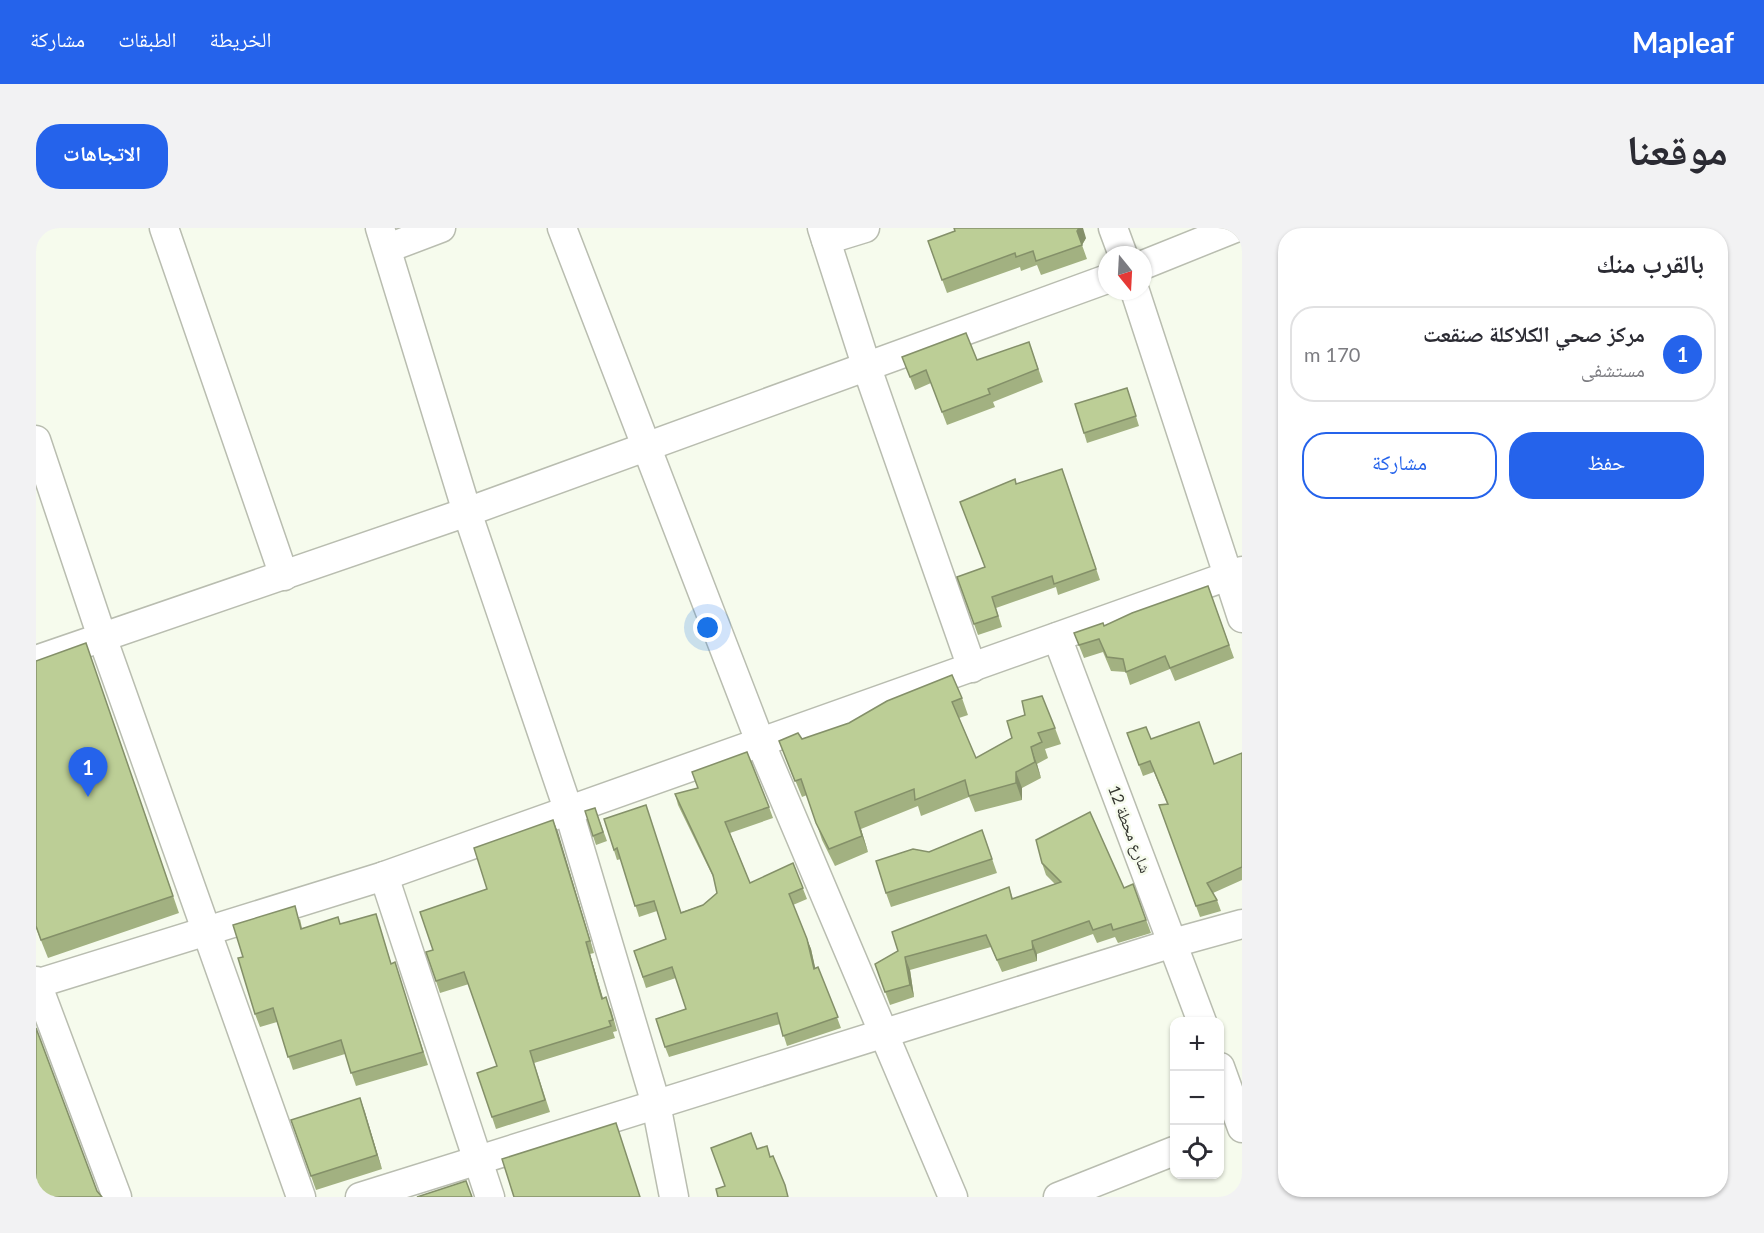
<!DOCTYPE html>
<html lang="ar">
<meta charset="utf-8">
<style>
:root{--surface:#fff;--page:#f2f2f3;--text:#2b2b33;--muted:#7c7c81;--line:#e1e1e2;--accent:#2563eb}
body{margin:0;font-family:Lato,"Noto Naskh Arabic",sans-serif;background:var(--page);color:var(--text);direction:rtl}
.controls{position:absolute;right:18px;bottom:18px;display:grid;overflow:hidden;border-radius:12px;box-shadow:0 2px 4px #0004}
.controls button{width:54px;height:54px;display:grid;place-items:center;padding:0;border:0;border-bottom:2px solid var(--line);background:var(--surface);color:var(--text);font:30px sans-serif}
.compass{position:absolute;left:1062px;top:18px;width:54px;height:54px;border-radius:50%;background:var(--surface);box-shadow:0 2px 4px #0004;rotate:162deg}
.you{position:absolute;left:672px;top:400px;width:21px;height:21px;margin:-15px;border:4px solid #fff;border-radius:50%;background:#1a73e8;box-shadow:0 0 0 9px #1a73e833}
.badge{display:grid;place-items:center;width:39px;height:39px;border-radius:50%;background:var(--accent);color:#fff;font-size:20px;font-weight:700}
.pin{position:absolute;translate:-50% -50px;filter:drop-shadow(0 2px 3px #0008)}
.pin::after{content:'';position:absolute;top:32px;width:21px;height:18px;background:inherit;clip-path:polygon(0 0,100% 0,50% 100%)}
.list{margin:0;padding:0;list-style:none}
h2{display:flex;justify-content:space-between;align-items:center;height:78px;margin:0;padding:0 24px;font-size:26px}
h2 small{font-size:20px;font-weight:400;color:var(--muted)}
.list li{display:grid;grid-template-columns:39px 1fr auto;gap:18px;align-items:center;box-sizing:border-box;height:96px;margin:0 12px 12px;padding:0 12px;border:2px solid var(--line);border-radius:24px}
.list b{display:block;font-size:22px;white-space:nowrap}
.list p{margin:0;font-size:20px;white-space:nowrap;color:var(--muted)}
.list em{font-size:20px;font-style:normal;color:var(--muted)}
.actions{display:flex;gap:12px;padding:18px 24px}
.actions a{flex:1;padding:14px 0;border:2px solid var(--accent);border-radius:24px;text-align:center;font-size:21px;color:var(--accent)}
.actions .main{background:var(--accent);color:#fff}
.icon{flex:none;width:33px;height:33px;fill:none;stroke:currentColor;stroke-width:2;stroke-linecap:round;stroke-linejoin:round}
.map{position:relative;flex:none;width:1206px;height:969px;overflow:hidden;direction:ltr;border-radius:24px}
header{display:flex;align-items:center;gap:36px;box-sizing:border-box;height:84px;padding:0 30px;background:var(--accent);color:#fff}
header strong{font-size:28px}
nav{display:flex;gap:33px;margin-inline-start:auto;font-size:21px}
.intro{display:flex;align-items:center;justify-content:space-between;box-sizing:border-box;height:144px;padding:0 36px}
h1{margin:0;font-size:42px}
.button{padding:15px 27px;border-radius:24px;background:var(--accent);color:#fff;font-size:21px;font-weight:700}
main{display:flex;gap:36px;padding:0 36px}
aside{flex:1;background:var(--surface);border-radius:24px;box-shadow:0 2px 4px #0004}
.map>svg:first-child{display:block}
.lines{fill:none;stroke-linecap:round;stroke-linejoin:round}
.minor-casing{stroke:#b9bdb0;stroke-width:31}
.minor{stroke:#fff;stroke-width:28}
.wall{fill:#a2b181}
.shaded-wall{fill:#849069}
.building{fill:#bcce96;stroke:#849069;stroke-width:1.5}
.labels{text-anchor:middle;stroke-width:5;stroke-linejoin:round;paint-order:stroke}
.street-label{font-size:16px;fill:#33352f;stroke:#f6fbed}
</style>
<header>
<strong>Mapleaf</strong>
<nav><a>الخريطة</a><a>الطبقات</a><a>مشاركة</a></nav>
</header>
<div class="intro"><h1>موقعنا</h1><a class="button">الاتجاهات</a></div>
<main>
<aside>
<h2>بالقرب منك<small></small></h2>
<ul class="list">
<li><span class="badge">1</span><div><b>مركز صحي الكلاكلة صنقعت</b><p>مستشفى</p></div><em>170 m</em></li>
</ul>
<div class="actions"><a class="main">حفظ</a><a>مشاركة</a></div>
</aside>
<div class="map">
<svg width="1206" height="969" viewBox="0 0 1206 969">
<rect width="100%" height="100%" fill="#f6fbed"/>
<g class="lines">
<g class="minor-casing">
<g id="minor">
<polyline points="128,0 248,348"/>
<polyline points="344,0 431,284 533,584 620,876 638,969"/>
<polyline points="526,0 725,516 917,969"/>
<polyline points="786,0 831,140 936,440"/>
<polyline points="1077,0 1087,27"/>
<polyline points="790,12 829,0"/>
<polyline points="352,20 405,0"/>
<polyline points="1107,37 1199,0"/>
<polyline points="1099,63 1206,390"/>
<polyline points="0,212 66,409 265,969"/>
<polyline points="1021,409 1166,794"/>
<polyline points="0,432 431,284 1071,51"/>
<polyline points="348,648 454,969"/>
<polyline points="0,753 81,969"/>
<polyline points="0,756 348,648 1206,343"/>
<polyline points="1184,839 1206,900"/>
<polyline points="324,969 1137,715 1206,696"/>
<polyline points="1022,969 1138,923"/>
</g>
</g>
<use href="#minor" class="minor"/>
</g>
<g class="wall">
<polygon points="1050,10 1046,17 1051,31 1005,47 1001,37 985,43 984,39 911,65 892,13"/>
<polygon points="993,114 1007,154 957,174 959,179 911,197 895,155 879,162 866,129 941,132"/>
<polygon points="1091,160 1103,198 1051,215 1048,205"/>
<polygon points="1026,241 1064,352 1022,367 1020,359 960,380 966,399 942,407 921,349 949,340 980,256"/>
<polygon points="1172,358 1198,430 1139,453 1134,441 1094,457 1090,444 1075,443 1067,424 1048,430 1038,405 1068,398"/>
<polygon points="50,415 143,685 12,730 0,700"/>
<polygon points="926,470 932,487 923,490 940,530 976,510 1019,500 1025,516 1009,521 1012,530 1001,536 1005,550 986,560 986,572 939,584 933,569 885,588 882,578 825,601 832,624 799,638 786,612 771,567 766,569 743,513 766,511"/>
<polygon points="1091,505 1115,511 1178,536 1206,525 1206,652 1177,665 1181,672 1185,683 1164,689 1123,577 1131,576 1118,544 1107,548"/>
<polygon points="639,566 733,579 737,590 694,605 714,655 757,635 771,671 757,677 775,721 779,740 782,739 805,800 751,818 744,796 633,829 629,819 650,781 640,750 610,760 598,723 630,711 621,683 603,689 585,631 581,632 568,591 645,684 667,677 681,665 678,651 642,577"/>
<polygon points="559,580 571,613 560,617 557,608"/>
<polygon points="517,592 558,725 554,726 567,770 575,781 581,803 577,804 579,810 498,835 514,884 460,901 456,889 461,838 433,756 404,765 390,724 397,722 451,661"/>
<polygon points="946,602 961,645 855,679 850,665 893,624"/>
<polygon points="1006,635 1088,660 1097,656 1115,705 1082,715 1079,709 1061,715 1057,706 1001,726 1001,733 966,744 955,719 874,742 878,769 854,777 839,736 973,659 977,671 1019,656 1010,647"/>
<polygon points="340,686 355,735 363,747 392,837 320,858 309,826 257,842 241,794 224,799 219,786 207,729 264,691 266,700 304,696"/>
<polygon points="324,870 346,941 280,962 255,892"/>
</g>
<g class="shaded-wall">
<polygon points="1043,0 1047,0 1050,10 1046,17 1041,3"/>
<polygon points="995,519 1001,536 1005,550 999,534"/>
<polygon points="980,544 986,560 986,572 980,555"/>
<polygon points="819,584 825,601 832,624 826,608"/>
<polygon points="517,592 522,604 558,725 554,713"/>
<polygon points="771,711 775,721 782,752 778,741"/>
<polygon points="996,713 1001,726 1001,733 997,721"/>
<polygon points="550,714 554,726 570,782 566,771"/>
<polygon points="869,729 874,742 878,769 874,757"/>
<polygon points="324,870 329,884 346,941 341,927"/>
</g>
<g class="building">
<polygon points="918,0 1043,0 1041,3 1046,17 1000,33 997,23 980,29 979,25 906,52 892,13 919,3"/>
<polygon points="930,105 941,132 993,114 1002,141 952,161 954,166 906,184 890,142 874,149 866,129"/>
<polygon points="1091,160 1100,188 1048,205 1039,176"/>
<polygon points="1026,241 1060,341 1018,356 1016,348 956,369 962,388 938,396 921,349 949,339 924,274 979,251 980,256"/>
<polygon points="1172,358 1193,417 1134,440 1129,428 1090,444 1087,431 1071,429 1063,411 1043,417 1038,405 1067,395 1068,398 1096,385"/>
<polygon points="50,415 137,668 5,712 0,698 0,433"/>
<polygon points="916,447 926,470 916,474 940,530 976,510 971,493 989,487 986,473 1006,468 1019,500 1002,505 1006,514 995,519 999,534 980,544 980,555 933,568 929,552 879,572 878,561 819,584 826,608 793,621 780,595 765,551 759,553 743,513 762,505 766,511 813,495 851,473"/>
<polygon points="1163,494 1178,536 1206,525 1206,639 1171,655 1181,672 1160,678 1123,577 1132,576 1114,533 1103,537 1091,505 1110,499 1115,511"/>
<polygon points="711,524 733,579 689,594 714,655 757,635 767,660 753,666 771,711 778,741 782,739 802,789 747,808 741,785 629,819 620,791 650,781 636,739 607,749 598,723 630,711 618,673 599,678 581,620 578,622 568,591 610,577 645,685 667,677 681,665 677,647 639,566 662,560 656,544"/>
<polygon points="559,580 567,604 557,608 549,583"/>
<polygon points="1054,584 1088,660 1097,656 1110,692 1077,702 1075,696 1057,702 1053,693 996,713 997,721 961,732 950,707 869,729 874,757 849,764 839,736 862,723 856,704 973,659 976,671 1025,654 1006,635 1000,612"/>
<polygon points="517,592 554,713 550,714 566,771 570,769 577,792 573,793 575,798 494,823 509,872 456,889 441,845 461,838 428,744 400,753 390,724 397,722 384,684 451,661 438,620"/>
<polygon points="946,602 956,631 850,665 840,633 877,621 893,624"/>
<polygon points="259,678 265,701 302,689 304,696 340,686 355,736 359,734 387,824 315,845 305,812 252,829 237,780 219,786 202,730 207,729 197,697"/>
<polygon points="0,800 61,963 66,969 0,969"/>
<polygon points="324,870 341,927 275,948 255,892"/>
<polygon points="580,895 604,969 478,969 466,931"/>
<polygon points="715,905 721,921 731,918 734,929 737,928 749,957 752,969 682,969 680,961 689,958 675,920"/>
<polygon points="430,953 436,969 381,969"/>
</g>
<g class="labels">
<g class="street-label">
<text transform="translate(1094 601) rotate(69)" y="6">شارع محطة 12</text>
</g>
</g>
</svg>
<div class="controls">
<button>+</button>
<button>−</button>
<button><svg class="icon" aria-label="locate" viewBox="0 0 24 24"><circle cx="12" cy="12" r="6"/><path d="M12 2v4M12 18v4M2 12h4M18 12h4"/></svg></button>
</div>
<svg class="compass" viewBox="-18 -18 36 36"><path d="M0-13l5 13h-10z" fill="#e53935"/><path d="M0 13l5-13h-10z" fill="#7c7c81"/></svg>
<div class="you"></div>
<div class="pin badge" style="left:52px;top:569px">1</div>
</div>
</main>
